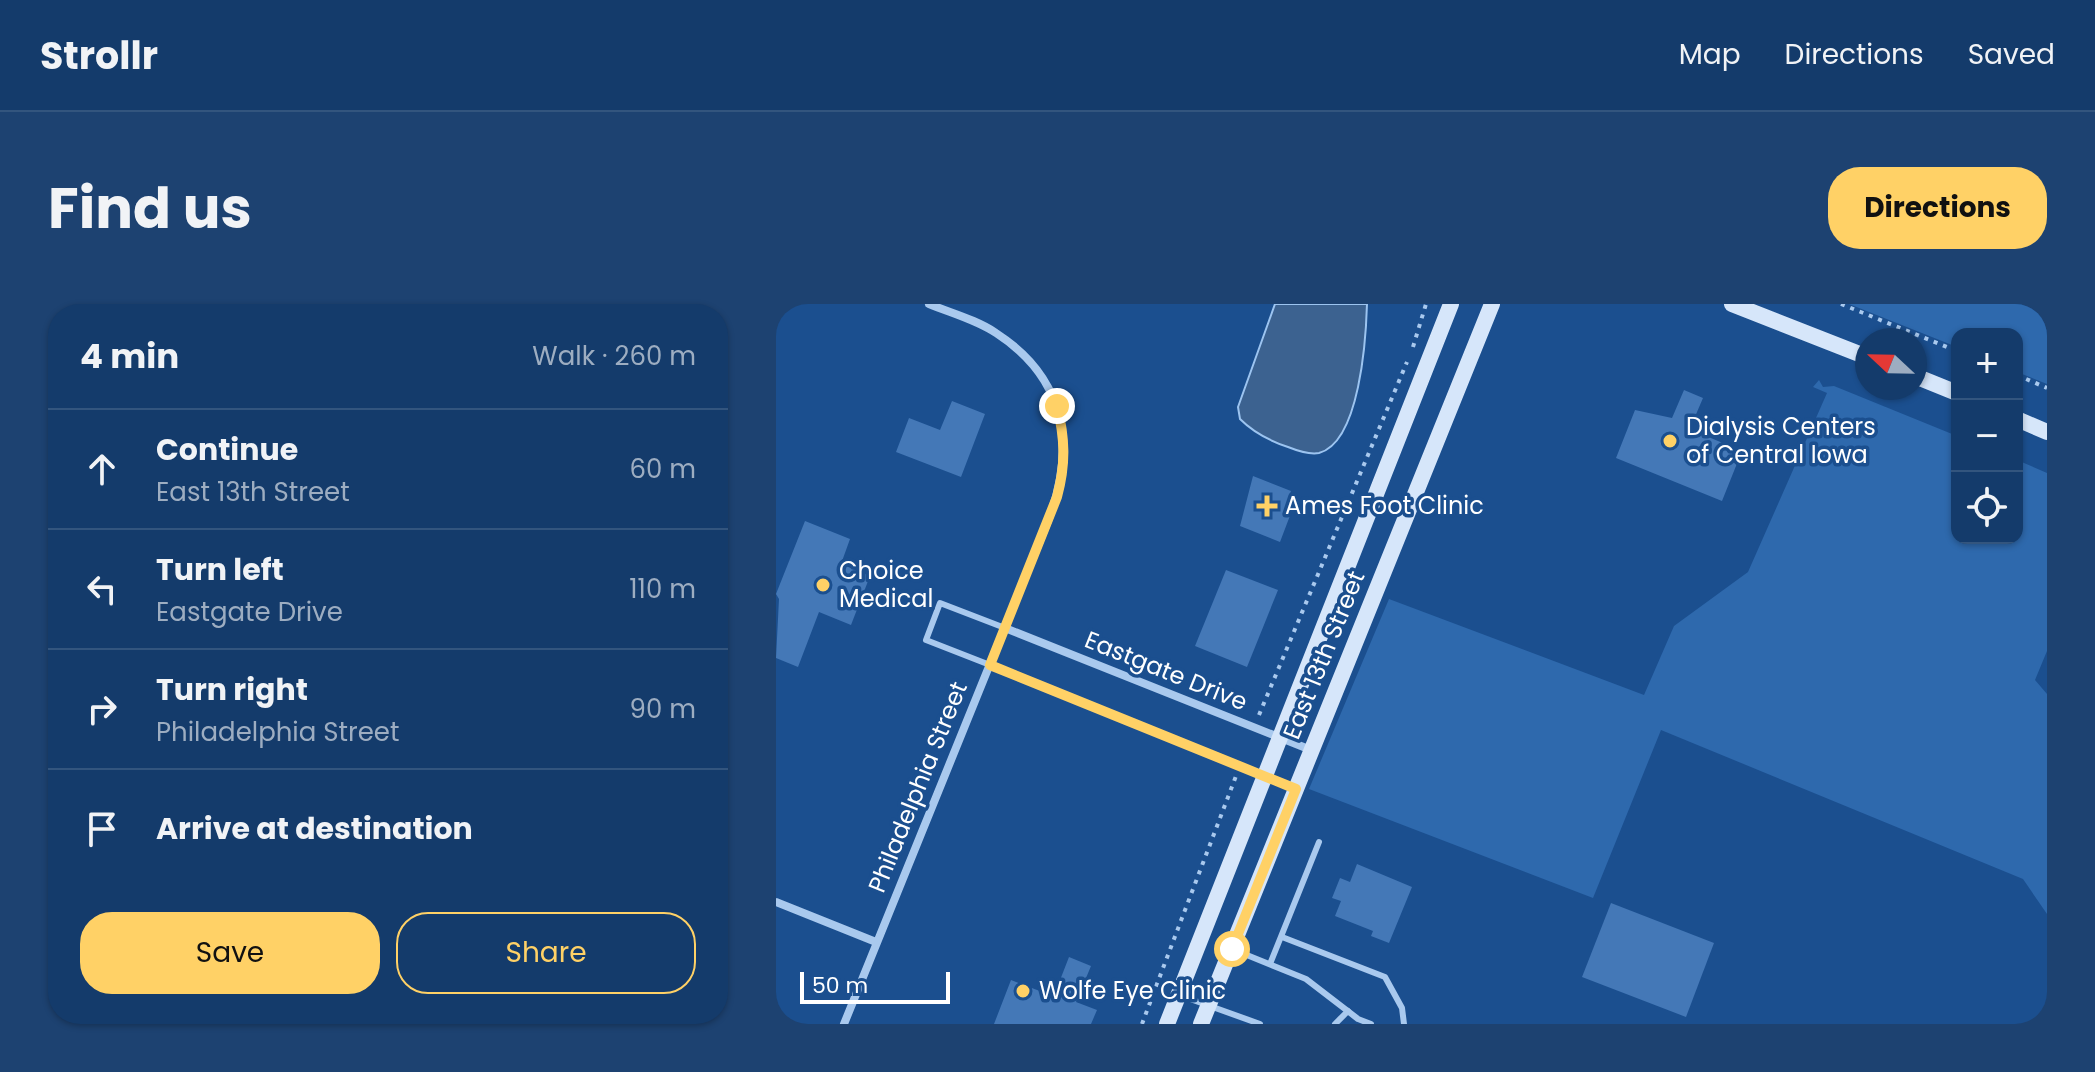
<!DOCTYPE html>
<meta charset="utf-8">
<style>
:root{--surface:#143b6b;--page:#1d4271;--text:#f1f3f6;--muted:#9dadc1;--line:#33557e;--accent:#ffd166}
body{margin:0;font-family:Poppins,sans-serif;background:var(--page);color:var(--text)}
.controls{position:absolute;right:24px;top:24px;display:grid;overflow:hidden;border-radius:16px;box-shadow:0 2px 6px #0004}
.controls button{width:72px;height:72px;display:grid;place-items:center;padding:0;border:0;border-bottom:2px solid var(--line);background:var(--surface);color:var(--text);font:40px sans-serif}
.compass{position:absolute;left:1079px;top:24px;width:72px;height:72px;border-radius:50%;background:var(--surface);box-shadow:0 2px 6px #0004;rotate:292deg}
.scale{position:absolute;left:24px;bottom:20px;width:150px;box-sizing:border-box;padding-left:8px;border:4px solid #fff;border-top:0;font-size:22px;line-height:28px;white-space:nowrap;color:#fff;-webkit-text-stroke:6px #1b4f8f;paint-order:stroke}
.stop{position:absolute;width:24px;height:24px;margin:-18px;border:6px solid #ffd166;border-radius:50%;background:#fff}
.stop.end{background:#ffd166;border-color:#fff;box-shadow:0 2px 8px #0008}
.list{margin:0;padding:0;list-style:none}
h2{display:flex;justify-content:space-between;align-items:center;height:104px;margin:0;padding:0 32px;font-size:34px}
h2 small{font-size:26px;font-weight:400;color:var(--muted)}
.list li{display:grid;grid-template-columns:52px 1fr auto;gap:24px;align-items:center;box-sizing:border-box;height:120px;padding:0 32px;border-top:2px solid var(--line)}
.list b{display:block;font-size:30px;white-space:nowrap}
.list p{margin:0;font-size:26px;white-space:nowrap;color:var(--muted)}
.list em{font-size:26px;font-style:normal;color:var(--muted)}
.actions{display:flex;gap:16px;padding:24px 32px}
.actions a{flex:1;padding:18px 0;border:2px solid var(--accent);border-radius:32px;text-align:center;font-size:28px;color:var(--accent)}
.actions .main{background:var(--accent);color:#111}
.icon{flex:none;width:44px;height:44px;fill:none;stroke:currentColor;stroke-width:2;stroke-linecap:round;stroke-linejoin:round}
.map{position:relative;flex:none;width:1271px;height:720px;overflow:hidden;border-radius:32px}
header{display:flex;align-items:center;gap:48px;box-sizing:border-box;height:112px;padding:0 40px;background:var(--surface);border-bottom:2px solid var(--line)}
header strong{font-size:38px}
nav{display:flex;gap:44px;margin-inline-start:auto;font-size:28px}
.intro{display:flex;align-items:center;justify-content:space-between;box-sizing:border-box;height:192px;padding:0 48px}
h1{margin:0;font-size:56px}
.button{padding:20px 36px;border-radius:32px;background:var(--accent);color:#111;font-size:28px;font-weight:700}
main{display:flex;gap:48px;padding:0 48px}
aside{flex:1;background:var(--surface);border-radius:32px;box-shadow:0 2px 6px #0004}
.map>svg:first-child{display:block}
.green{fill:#2e69ad}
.water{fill:#3c6290;stroke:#9cc4f0;stroke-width:2}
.building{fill:#4478b7}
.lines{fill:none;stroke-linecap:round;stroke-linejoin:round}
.path{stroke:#a9c9ee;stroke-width:4;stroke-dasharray:4 6;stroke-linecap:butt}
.lane{stroke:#a9c9ee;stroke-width:6}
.street{stroke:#a9c9ee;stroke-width:8}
.secondary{stroke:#d6e6fa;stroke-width:16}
.route{stroke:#ffd166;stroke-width:10}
.poi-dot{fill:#ffd166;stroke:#1b4f8f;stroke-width:3}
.labels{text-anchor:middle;stroke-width:7;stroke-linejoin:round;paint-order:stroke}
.poi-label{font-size:24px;fill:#fff;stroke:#1b4f8f;text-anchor:start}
.street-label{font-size:24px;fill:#fff;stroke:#1b4f8f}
</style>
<header>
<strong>Strollr</strong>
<nav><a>Map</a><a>Directions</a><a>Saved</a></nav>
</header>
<div class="intro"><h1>Find us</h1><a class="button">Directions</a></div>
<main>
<aside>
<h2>4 min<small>Walk · 260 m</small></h2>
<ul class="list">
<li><svg class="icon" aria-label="ahead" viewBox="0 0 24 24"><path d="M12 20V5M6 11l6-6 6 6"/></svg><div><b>Continue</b><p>East 13th Street</p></div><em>60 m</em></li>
<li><svg class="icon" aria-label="left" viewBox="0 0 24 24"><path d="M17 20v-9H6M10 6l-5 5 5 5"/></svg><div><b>Turn left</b><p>Eastgate Drive</p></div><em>110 m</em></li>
<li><svg class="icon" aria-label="right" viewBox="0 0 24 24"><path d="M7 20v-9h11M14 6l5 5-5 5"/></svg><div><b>Turn right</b><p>Philadelphia Street</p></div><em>90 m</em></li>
<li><svg class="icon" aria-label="arrive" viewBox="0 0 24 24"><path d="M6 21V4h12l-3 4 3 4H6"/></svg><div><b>Arrive at destination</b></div></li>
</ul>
<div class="actions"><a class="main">Save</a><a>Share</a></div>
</aside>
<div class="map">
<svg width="1271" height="720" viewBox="0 0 1271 720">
<rect width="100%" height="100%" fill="#1b4f8f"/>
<g class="green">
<polygon points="1073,0 1271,0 1271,80 1241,68 1241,30 1181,30 1181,43"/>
<polygon points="1043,76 1047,83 1058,82 1181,132 1181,234 1241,234 1241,156 1271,169 1271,347 1259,376 1271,390 1271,610 1247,575 885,426 817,594 533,485 613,295 868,391 898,322 972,268 1051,89 1037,83"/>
</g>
<path class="water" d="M499,0H591C590,34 584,138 543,149C533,151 522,147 512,143C494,137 478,129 464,115L462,103Z"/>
<g class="building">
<polygon points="908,86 927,94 915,122 918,127 966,147 946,197 840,154 859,106 896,114"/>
<polygon points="176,97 209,110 185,173 120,148 133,114 164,126"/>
<polygon points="477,172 515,187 508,206 515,209 504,238 464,222"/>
<polygon points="29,217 74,235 65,260 94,272 75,321 43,308 22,363 0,354 3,295 0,290"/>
<polygon points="450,266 502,286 471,363 419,342"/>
<polygon points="581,560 636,583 613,639 595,632 597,627 559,612 565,597 556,594 564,574 574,578"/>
<polygon points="835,599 938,639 910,713 806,673"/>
<polygon points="293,653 315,662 300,698 321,706 315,720 218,720 235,676 269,689 271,686 279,689"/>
</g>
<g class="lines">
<g class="path">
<polyline points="1065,0 1181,47"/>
<polyline points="637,43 650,0"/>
<polyline points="1241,71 1271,84"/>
<polyline points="483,411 631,58"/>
<path d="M366,720C397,637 429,554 460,472"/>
</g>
<g class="lane">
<polyline points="214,361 150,336 164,299 229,324"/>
<polyline points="506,633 609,673 626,704 628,720"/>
<polyline points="456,645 530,675 582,715 595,720"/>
<polyline points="494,660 543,538"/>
<polyline points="406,692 484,720"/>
<polyline points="559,720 572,707"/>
</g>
<g class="street">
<polyline points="229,324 535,446"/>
<polyline points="214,361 520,485"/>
<polyline points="0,598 100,638"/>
<path d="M68,720L272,217C300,143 291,75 220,29C201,16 175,9 153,0"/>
</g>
<g class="secondary">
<polyline points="956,0 1091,53"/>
<polyline points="1139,72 1181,89"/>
<polyline points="1241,115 1271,128"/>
<polyline points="391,720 675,0"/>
<polyline points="425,720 716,0"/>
</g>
</g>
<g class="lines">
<path class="route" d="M281,102C289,134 290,160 281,193L214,361L520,485L456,645"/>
</g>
<g class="poi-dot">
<circle cx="894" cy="137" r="8"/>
<path d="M487 190h8v8h8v8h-8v8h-8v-8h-8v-8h8z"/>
<circle cx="47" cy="281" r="8"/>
<circle cx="247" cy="687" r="8"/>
</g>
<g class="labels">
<g class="poi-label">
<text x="910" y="131">Dialysis Centers<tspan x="910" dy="28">of Central Iowa</tspan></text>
<text x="509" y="210">Ames Foot Clinic</text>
<text x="63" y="275">Choice<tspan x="63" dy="28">Medical</tspan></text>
<text x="263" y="695">Wolfe Eye Clinic</text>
</g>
<g class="street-label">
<text transform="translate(548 351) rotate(-68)" y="8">East 13th Street</text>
<text transform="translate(390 367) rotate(22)" y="8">Eastgate Drive</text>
<text transform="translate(142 483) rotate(-68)" y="8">Philadelphia Street</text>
</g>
</g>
</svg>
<div class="controls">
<button>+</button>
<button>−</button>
<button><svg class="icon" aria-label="locate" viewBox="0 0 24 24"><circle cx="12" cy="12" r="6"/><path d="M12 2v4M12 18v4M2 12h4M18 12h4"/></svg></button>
</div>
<svg class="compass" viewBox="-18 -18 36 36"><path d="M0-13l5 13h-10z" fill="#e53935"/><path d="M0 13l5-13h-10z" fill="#9dadc1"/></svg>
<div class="scale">50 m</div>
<div class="stop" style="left:456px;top:645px"></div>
<div class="stop end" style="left:281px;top:102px"></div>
</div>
</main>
